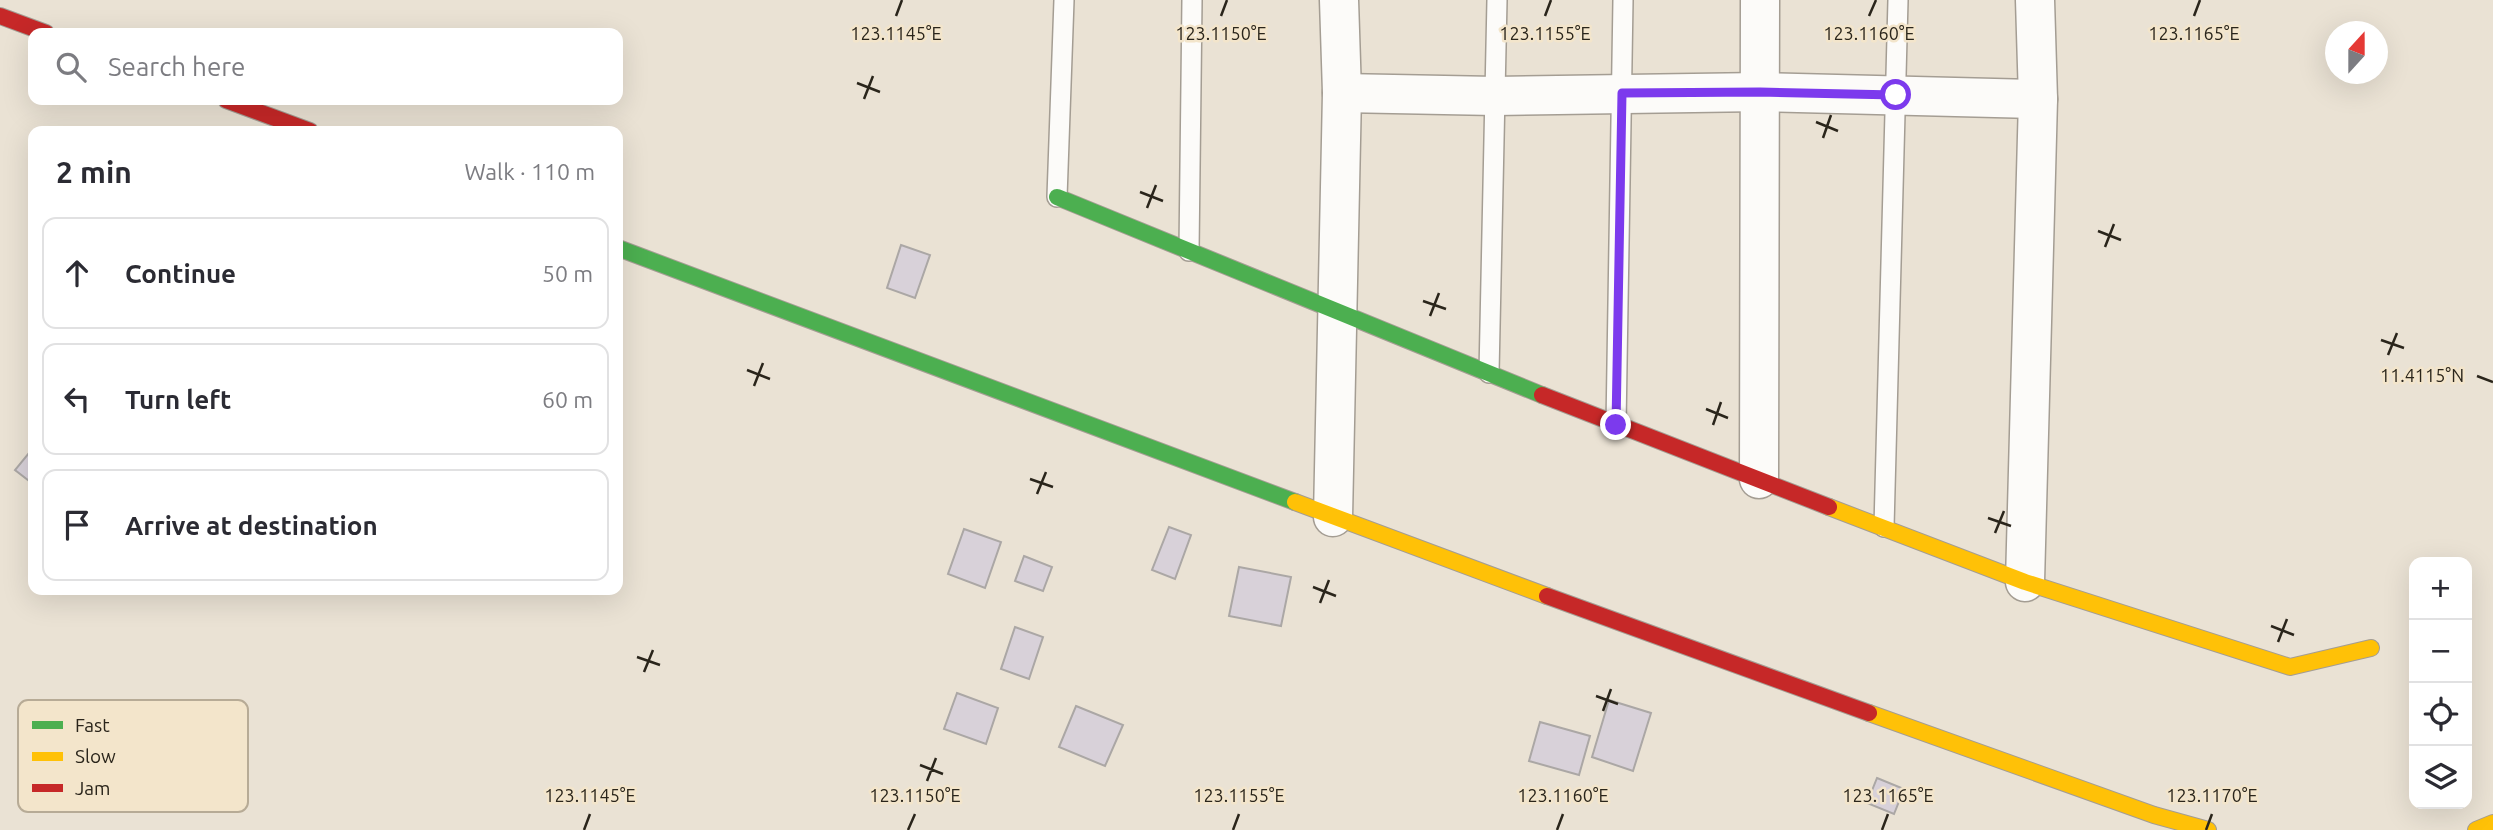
<!DOCTYPE html>
<meta charset="utf-8">
<style>
:root{--surface:#fff;--page:#f2f2f3;--text:#2b2b33;--muted:#7c7c81;--line:#e1e1e2}
body{margin:0;font-family:Ubuntu,sans-serif;background:var(--page);color:var(--text)}
.controls{position:absolute;right:21px;bottom:21px;display:grid;overflow:hidden;border-radius:14px;box-shadow:0 7px 28px #0002}
.controls button{width:63px;height:63px;display:grid;place-items:center;padding:0;border:0;border-bottom:2px solid var(--line);background:var(--surface);color:var(--text);font:35px sans-serif}
.compass{position:absolute;left:2325px;top:21px;width:63px;height:63px;border-radius:50%;background:var(--surface);box-shadow:0 7px 28px #0002;rotate:21deg}
.stop{position:absolute;width:21px;height:21px;margin:-16px;border:5px solid #7c3aed;border-radius:50%;background:#fff}
.stop.end{background:#7c3aed;border-color:#fff;box-shadow:0 2px 7px #0008}
.list{margin:0;padding:0;list-style:none}
h2{display:flex;justify-content:space-between;align-items:center;height:91px;margin:0;padding:0 28px;font-size:30px}
h2 small{font-size:23px;font-weight:400;color:var(--muted)}
.list li{display:grid;grid-template-columns:46px 1fr auto;gap:21px;align-items:center;box-sizing:border-box;height:112px;margin:0 14px 14px;padding:0 14px;border:2px solid var(--line);border-radius:14px}
.list b{display:block;font-size:26px;white-space:nowrap}
.list em{font-size:23px;font-style:normal;color:var(--muted)}
.icon{flex:none;width:38px;height:38px;fill:none;stroke:currentColor;stroke-width:2;stroke-linecap:round;stroke-linejoin:round}
.map{position:relative;flex:none;width:2493px;height:830px;overflow:hidden}
.search{position:absolute;background:var(--surface);box-shadow:0 7px 28px #0002;left:28px;top:28px;width:595px;height:77px;display:flex;align-items:center;gap:18px;box-sizing:border-box;padding:0 24px;border-radius:14px;color:var(--muted);font-size:26px}
.panel{position:absolute;background:var(--surface);box-shadow:0 7px 28px #0002;left:28px;top:126px;width:595px;height:469px;border-radius:14px}
.map>svg:first-child{display:block}
.building{fill:#d8d1d9;stroke:#aba7a5;stroke-width:2}
.lines{fill:none;stroke-linecap:round;stroke-linejoin:round}
.lane-casing{stroke:#a49d93;stroke-width:22}
.street-casing{stroke:#a49d93;stroke-width:41}
.fast-casing{stroke:#a49d93;stroke-width:18}
.slow-casing{stroke:#a49d93;stroke-width:18}
.jam-casing{stroke:#a49d93;stroke-width:18}
.lane{stroke:#fcfbf9;stroke-width:19}
.street{stroke:#fcfbf9;stroke-width:38}
.fast{stroke:#4caf50;stroke-width:16}
.slow{stroke:#ffc107;stroke-width:16}
.jam{stroke:#c62828;stroke-width:16}
.route{stroke:#7c3aed;stroke-width:9}
.ticks{fill:none;stroke:#2a251b;stroke-width:2.5}
.key{fill:#f3e5cb;stroke:#b7ab96;stroke-width:2}
.key-label{font-size:19px;fill:#2a251b}
.ticks-label{font-size:18px;text-anchor:middle;fill:#2a251b;stroke:#f3e5cb;stroke-width:5;stroke-linejoin:round;paint-order:stroke}
</style>
<div class="map">
<svg width="2493" height="830" viewBox="0 0 2493 830">
<rect width="100%" height="100%" fill="#eae2d4"/>
<g class="building">
<polygon points="901,245 930,255 915,298 887,288"/>
<polygon points="33,448 33,484 15,470"/>
<polygon points="1169,527 1191,535 1175,579 1152,570"/>
<polygon points="964,529 1001,542 985,588 948,574"/>
<polygon points="1024,556 1052,567 1043,591 1015,581"/>
<polygon points="1239,567 1291,577 1281,626 1229,616"/>
<polygon points="1015,627 1043,637 1029,679 1001,669"/>
<polygon points="957,693 998,708 986,744 944,729"/>
<polygon points="1609,700 1651,713 1633,771 1592,757"/>
<polygon points="1076,706 1123,725 1105,766 1059,747"/>
<polygon points="1540,722 1590,736 1579,775 1529,761"/>
<polygon points="1877,778 1904,789 1894,814 1867,803"/>
</g>
<g class="lines">
<g class="lane-casing">
<g id="lane">
<polyline points="1057,197 1064,0"/>
<polyline points="1189,251 1192,0"/>
<polyline points="1489,373 1497,0"/>
<polyline points="1616,425 1623,0"/>
<polyline points="1884,527 1898,0"/>
</g>
</g>
<g class="street-casing">
<g id="street">
<polyline points="1342,93 1495,96 1761,92 2038,99"/>
<polyline points="1759,479 1760,0"/>
<polyline points="1333,517 1342,93 1339,0"/>
<polyline points="2025,582 2038,99 2035,0"/>
</g>
</g>
<g class="fast-casing">
<g id="fast">
<polyline points="1057,197 1542,395"/>
<polyline points="618,248 1295,502"/>
</g>
</g>
<g class="slow-casing">
<g id="slow">
<polyline points="1295,502 1547,596"/>
<polyline points="1829,507 2025,582 2290,667 2371,648"/>
<polyline points="1869,713 2154,815 2208,830"/>
<polyline points="2476,830 2493,823"/>
</g>
</g>
<g class="jam-casing">
<g id="jam">
<polyline points="0,16 46,33"/>
<polyline points="226,100 310,131"/>
<polyline points="1542,395 1829,507"/>
<polyline points="1547,596 1869,713"/>
</g>
</g>
<use href="#lane" class="lane"/>
<use href="#street" class="street"/>
<use href="#fast" class="fast"/>
<use href="#slow" class="slow"/>
<use href="#jam" class="jam"/>
</g>
<g class="lines">
<polyline class="route" points="1616,425 1622,93 1760,92 1896,95"/>
</g>
<path class="ticks" d="M896,16L902,0M1221,16L1227,0M1545,16L1551,0M1869,16L1876,0M2194,16L2200,0M857,83L880,92M864,99L873,76M1816,122L1838,131M1823,138L1831,115M1140,192L1163,201M1147,208L1156,185M2098,231L2121,240M2105,247L2114,224M1423,301L1446,309M1430,316L1439,293M2381,340L2404,348M2388,355L2397,333M747,370L770,379M2477,376L2493,382M754,386L763,363M1706,409L1728,418M1713,425L1721,402M1030,479L1053,487M1037,494L1046,472M1988,518L2011,526M1995,533L2004,511M1313,587L1336,596M1320,603L1329,580M2271,626L2294,635M2278,642L2287,619M637,657L660,665M644,672L653,650M1596,696L1618,704M1603,711L1611,689M920,765L943,774M927,781L936,758M584,830L590,814M908,830L915,814M1233,830L1239,814M1557,830L1563,814M1882,830L1888,814M2206,830L2212,814"/>
<rect x="18" y="700" width="230" height="112" rx="10" class="key"/>
<rect x="32" y="721" width="31" height="8" fill="#4caf50"/>
<rect x="32" y="752" width="31" height="9" fill="#ffc107"/>
<rect x="32" y="784" width="31" height="8" fill="#c62828"/>
<g class="key-label">
<text x="75" y="732">Fast</text>
<text x="75" y="763">Slow</text>
<text x="75" y="795">Jam</text>
</g>
<g class="ticks-label">
<text x="896" y="40">123.1145°E</text>
<text x="1221" y="40">123.1150°E</text>
<text x="1545" y="40">123.1155°E</text>
<text x="1869" y="40">123.1160°E</text>
<text x="2194" y="40">123.1165°E</text>
<text x="2422" y="382">11.4115°N</text>
<text x="590" y="802">123.1145°E</text>
<text x="915" y="802">123.1150°E</text>
<text x="1239" y="802">123.1155°E</text>
<text x="1563" y="802">123.1160°E</text>
<text x="1888" y="802">123.1165°E</text>
<text x="2212" y="802">123.1170°E</text>
</g>
</svg>
<div class="controls">
<button>+</button>
<button>−</button>
<button><svg class="icon" aria-label="locate" viewBox="0 0 24 24"><circle cx="12" cy="12" r="6"/><path d="M12 2v4M12 18v4M2 12h4M18 12h4"/></svg></button>
<button><svg class="icon" aria-label="layers" viewBox="0 0 24 24"><path d="M12 4l9 5-9 5-9-5zM3 14l9 5 9-5"/></svg></button>
</div>
<svg class="compass" viewBox="-18 -18 36 36"><path d="M0-13l5 13h-10z" fill="#e53935"/><path d="M0 13l5-13h-10z" fill="#7c7c81"/></svg>
<div class="stop" style="left:1896px;top:95px"></div>
<div class="stop end" style="left:1616px;top:425px"></div>
<div class="search"><svg class="icon" aria-label="search" viewBox="0 0 24 24"><circle cx="10" cy="10" r="6"/><path d="M15 15l6 6"/></svg>Search here</div>
<section class="panel">
<h2>2 min<small>Walk · 110 m</small></h2>
<ul class="list">
<li><svg class="icon" aria-label="ahead" viewBox="0 0 24 24"><path d="M12 20V5M6 11l6-6 6 6"/></svg><div><b>Continue</b></div><em>50 m</em></li>
<li><svg class="icon" aria-label="left" viewBox="0 0 24 24"><path d="M17 20v-9H6M10 6l-5 5 5 5"/></svg><div><b>Turn left</b></div><em>60 m</em></li>
<li><svg class="icon" aria-label="arrive" viewBox="0 0 24 24"><path d="M6 21V4h12l-3 4 3 4H6"/></svg><div><b>Arrive at destination</b></div></li>
</ul>
</section>
</div>
